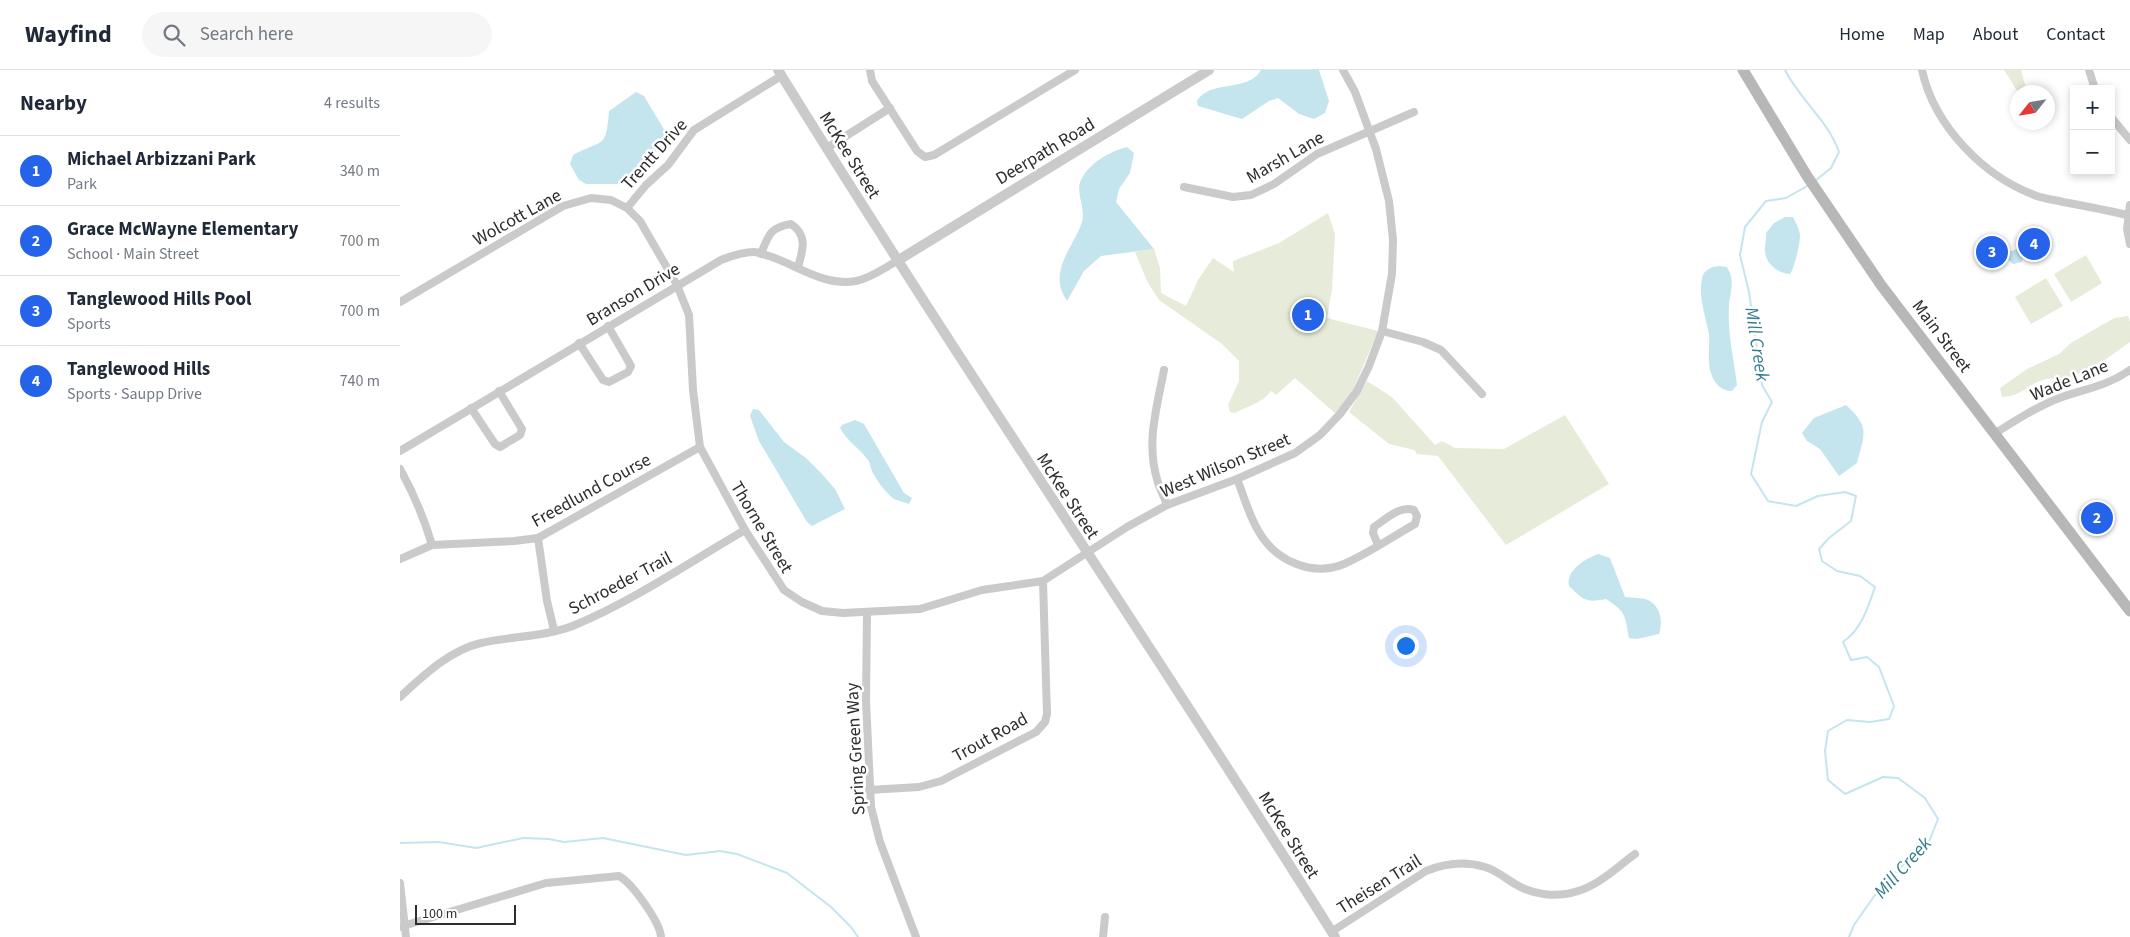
<!DOCTYPE html>
<meta charset="utf-8">
<style>
:root{--surface:#fff;--page:#f6f6f7;--text:#1f2937;--muted:#747a83;--line:#e0e1e3;--accent:#2563eb}
body{margin:0;font-family:"Source Sans 3",sans-serif;background:var(--page);color:var(--text)}
.controls{position:absolute;right:15px;top:15px;display:grid;overflow:hidden;border-radius:0px;box-shadow:0 2px 8px #0003}
.controls button{width:45px;height:45px;display:grid;place-items:center;padding:0;border:0;border-bottom:1px solid var(--line);background:var(--surface);color:var(--text);font:25px sans-serif}
.compass{position:absolute;left:1610px;top:15px;width:45px;height:45px;border-radius:50%;background:var(--surface);box-shadow:0 2px 8px #0003;rotate:239deg}
.scale{position:absolute;left:15px;bottom:12px;width:101px;box-sizing:border-box;padding-left:5px;border:2px solid #2d2d2d;border-top:0;font-size:14px;line-height:18px;white-space:nowrap;color:#2d2d2d;-webkit-text-stroke:4px #fff;paint-order:stroke}
.you{position:absolute;left:1005px;top:575px;width:18px;height:18px;margin:-12px;border:4px solid #fff;border-radius:50%;background:#1a73e8;box-shadow:0 0 0 8px #1a73e833}
.badge{display:grid;place-items:center;width:32px;height:32px;border-radius:50%;background:var(--accent);color:#fff;font-size:16px;font-weight:700}
.pin{position:absolute;translate:-50% -50%;border:2px solid #fff;box-shadow:0 1px 5px #0006}
.list{margin:0;padding:0;list-style:none}
h2{display:flex;justify-content:space-between;align-items:center;height:65px;margin:0;padding:0 20px;font-size:21px}
h2 small{font-size:16px;font-weight:400;color:var(--muted)}
.list li{display:grid;grid-template-columns:32px 1fr auto;gap:15px;align-items:center;box-sizing:border-box;height:70px;padding:0 20px;border-top:1px solid var(--line)}
.list b{display:block;font-size:19px;white-space:nowrap}
.list p{margin:0;font-size:16px;white-space:nowrap;color:var(--muted)}
.list em{font-size:16px;font-style:normal;color:var(--muted)}
.icon{flex:none;width:28px;height:28px;fill:none;stroke:currentColor;stroke-width:2;stroke-linecap:round;stroke-linejoin:round}
.map{position:relative;flex:none;width:1730px;height:867px;overflow:hidden}
header{display:flex;align-items:center;gap:30px;box-sizing:border-box;height:70px;padding:0 25px;background:var(--surface);border-bottom:1px solid var(--line)}
header strong{font-size:24px}
nav{display:flex;gap:28px;margin-inline-start:auto;font-size:18px}
.search{width:350px;height:45px;background:var(--page);display:flex;align-items:center;gap:12px;box-sizing:border-box;padding:0 18px;border-radius:28px;color:var(--muted);font-size:19px}
main{display:flex}
aside{flex:1;background:var(--surface)}
.map>svg:first-child{display:block}
.green{fill:#e7ecda}
.water{fill:#c4e5ee}
.lines{fill:none;stroke-linecap:round;stroke-linejoin:round}
.stream{stroke:#c4e5ee;stroke-width:2}
.minor{stroke:#cacaca;stroke-width:8}
.tertiary{stroke:#cacaca;stroke-width:10}
.secondary{stroke:#b7b7b7;stroke-width:11}
.labels{text-anchor:middle;stroke-width:5;stroke-linejoin:round;paint-order:stroke}
.street-label{font-size:18px;fill:#2d2d2d;stroke:#fff}
.water-label{font-size:19px;font-style:italic;fill:#337c8e;stroke:#fff}
</style>
<header>
<strong>Wayfind</strong>
<div class="search"><svg class="icon" aria-label="search" viewBox="0 0 24 24"><circle cx="10" cy="10" r="6"/><path d="M15 15l6 6"/></svg>Search here</div>
<nav><a>Home</a><a>Map</a><a>About</a><a>Contact</a></nav>
</header>
<main>
<aside>
<h2>Nearby<small>4 results</small></h2>
<ul class="list">
<li><span class="badge">1</span><div><b>Michael Arbizzani Park</b><p>Park</p></div><em>340 m</em></li>
<li><span class="badge">2</span><div><b>Grace McWayne Elementary</b><p>School · Main Street</p></div><em>700 m</em></li>
<li><span class="badge">3</span><div><b>Tanglewood Hills Pool</b><p>Sports</p></div><em>700 m</em></li>
<li><span class="badge">4</span><div><b>Tanglewood Hills</b><p>Sports · Saupp Drive</p></div><em>740 m</em></li>
</ul>
</aside>
<div class="map">
<svg width="1730" height="867" viewBox="0 0 1730 867">
<rect width="100%" height="100%" fill="#fff"/>
<g class="green">
<polygon points="1604,0 1621,0 1627,22 1618,22"/>
<path d="M928,143L935,164L932,220L927,248L978,261L953,320L936,344L895,308L876,325L871,321C864,332 846,337 835,343L830,342L828,335L839,311V291L822,274L759,230L747,211L735,182L754,179L760,198L761,223L786,236L798,210L813,188L834,202L833,191L879,173Z"/>
<polygon points="1686,185 1702,213 1671,232 1654,204"/>
<polygon points="1646,208 1663,236 1631,254 1615,227"/>
<path d="M1728,246L1730,252V272C1710,286 1690,303 1666,308C1659,310 1650,307 1643,310C1626,315 1622,326 1602,327L1600,318L1627,299L1659,284L1671,273L1700,256L1715,248Z"/>
<polygon points="967,311 992,327 1035,375 1042,371 1055,378 1104,379 1165,345 1209,414 1106,475 1038,386 1017,384 1014,380 989,374 949,342"/>
</g>
<g class="water">
<path d="M861,0H919L929,31L925,43L914,49L899,44L878,28L869,31L842,49L798,36L797,31C810,9 848,23 861,0Z"/>
<path d="M236,22L244,26L268,66L243,99L225,114H186L179,110L170,94L173,85C203,69 206,80 209,41Z"/>
<path d="M727,77L734,83L730,103L719,119L716,132L754,179L701,186L684,201L667,231C647,201 673,179 682,152C686,139 675,121 681,110C690,92 709,82 727,77Z"/>
<path d="M1385,147H1393C1396,153 1400,160 1400,166C1400,174 1394,199 1390,204C1379,204 1366,194 1365,182C1364,176 1367,169 1366,163L1374,153Z"/>
<polygon points="1600,171 1605,183 1617,179 1621,182 1623,187 1622,192 1613,194 1609,190 1601,192 1599,188 1595,186 1584,191 1579,179"/>
<path d="M1319,196L1327,197C1335,210 1331,220 1329,234C1327,261 1334,289 1337,315L1332,321C1322,321 1314,314 1311,303C1307,292 1310,277 1309,265C1306,247 1298,226 1302,208C1304,199 1312,197 1319,196Z"/>
<path d="M1446,335C1470,357 1465,363 1457,393L1439,406L1420,379L1407,371L1402,363L1414,348Z"/>
<polygon points="353,339 359,340 384,372 406,388 422,404 435,419 445,439 412,456 407,452 359,371 350,346"/>
<path d="M455,350L464,354L504,423L512,428L509,434C504,432 498,431 494,429C485,422 477,411 472,401C470,397 471,394 468,390C459,378 447,371 440,358L442,355Z"/>
<path d="M1198,484L1210,488L1225,527C1232,528 1243,527 1250,531C1261,538 1263,553 1259,564L1237,569L1229,568C1225,545 1226,542 1206,529C1186,533 1183,530 1169,516C1166,500 1185,489 1198,484Z"/>
</g>
<g class="lines">
<g class="stream">
<path d="M1385,0C1400,30 1428,50 1439,82L1431,98L1415,111"/>
<path d="M1409,115L1386,128L1366,131L1345,157L1340,185L1349,222L1362,315L1372,332L1362,352L1351,404L1368,431L1396,436L1418,426L1445,422L1456,426L1451,451L1429,468L1419,479L1422,491L1437,501L1460,506L1475,517C1468,538 1461,560 1443,572L1451,590L1467,587L1479,597L1494,636L1489,649L1470,652L1447,650L1428,661L1425,681L1428,710L1445,724L1483,707L1498,708L1525,728L1538,749L1528,774L1505,793L1477,822L1454,855L1449,867"/>
<polyline points="0,773 39,772 76,778 123,768 149,769 164,772 203,768 286,785 320,781 337,784 387,803 431,837 451,857 458,867"/>
</g>
<g class="minor">
<polyline points="470,0 472,11 517,81 525,87 534,85 675,0"/>
<path d="M1522,0C1534,56 1584,107 1637,126C1645,129 1655,130 1663,132C1685,136 1706,140 1727,145"/>
<polyline points="1689,0 1695,19"/>
<polyline points="1711,47 1730,70"/>
<polyline points="427,78 490,38"/>
<polyline points="784,117 833,127 851,125 874,114 917,84 1014,42"/>
<polyline points="1730,135 1727,159 1730,174"/>
<polyline points="227,138 246,115 268,95 294,60 381,6"/>
<path d="M361,184C368,166 370,157 391,154C408,165 403,180 398,197"/>
<polyline points="0,232 163,136 191,128 211,130 227,138 240,151 277,215 289,245 293,320 300,377 345,460 384,520 402,532 422,541 443,543 520,539 582,520 643,511 727,457 767,435 837,409 895,383 920,365 940,344 957,321 969,296 982,261 992,204 993,170 989,131 976,79 955,22 943,0"/>
<polyline points="982,261 1023,272 1041,280 1082,324"/>
<polyline points="179,273 203,310 209,312 228,302 231,296 208,256"/>
<path d="M764,300C757,336 746,373 757,409C759,418 764,426 767,435"/>
<polyline points="71,338 95,374 100,377 120,365 122,359 99,321"/>
<path d="M1594,364C1616,350 1638,336 1662,327C1686,319 1709,315 1730,300"/>
<path d="M0,381L321,190C331,186 342,182 354,182C359,182 364,185 369,186C397,195 425,217 456,211C471,208 484,198 497,191"/>
<path d="M0,399C14,424 24,448 32,475"/>
<path d="M837,409C844,426 849,446 859,462C876,491 912,507 944,494C969,483 992,467 1015,454L1017,446L1014,440C1000,435 986,449 974,457L973,463L978,475"/>
<polyline points="138,468 147,531 154,560"/>
<polyline points="0,489 32,475 114,471 138,468 300,377"/>
<polyline points="467,542 466,631 471,737 480,772 516,867"/>
<path d="M0,627C23,606 50,580 81,573C112,566 146,567 175,555C233,531 290,492 345,460"/>
<polyline points="469,720 519,717 541,711 636,662 645,652 647,644 643,511"/>
<polyline points="0,813 6,867"/>
<path d="M0,857L146,813L219,806C232,813 260,852 261,867"/>
<path d="M931,862L1026,801C1046,793 1065,791 1085,797C1096,800 1105,808 1115,814C1133,825 1157,828 1178,821C1199,815 1217,797 1235,784"/>
<polyline points="703,867 705,847"/>
</g>
<g class="tertiary">
<path d="M378,0C558,292 753,576 935,867"/>
<polyline points="497,191 809,0"/>
</g>
<polyline class="secondary" points="1343,0 1407,106 1481,215 1730,541"/>
</g>
<g class="labels">
<g class="street-label">
<text transform="translate(645 81) rotate(-31)" y="6">Deerpath Road</text>
<text transform="translate(254 84) rotate(-48)" y="6">Trentt Drive</text>
<text transform="translate(450 85) rotate(58)" y="6">McKee Street</text>
<text transform="translate(885 87) rotate(-30)" y="6">Marsh Lane</text>
<text transform="translate(117 147) rotate(-29)" y="6">Wolcott Lane</text>
<text transform="translate(233 224) rotate(-31)" y="6">Branson Drive</text>
<text transform="translate(1542 266) rotate(53)" y="6">Main Street</text>
<text transform="translate(1669 310) rotate(-22)" y="6">Wade Lane</text>
<text transform="translate(825 395) rotate(-23)" y="6">West Wilson Street</text>
<text transform="translate(191 420) rotate(-29)" y="6">Freedlund Course</text>
<text transform="translate(668 426) rotate(57)" y="6">McKee Street</text>
<text transform="translate(362 457) rotate(59)" y="6">Thorne Street</text>
<text transform="translate(220 513) rotate(-28)" y="6">Schroeder Trail</text>
<text transform="translate(590 667) rotate(-29)" y="6">Trout Road</text>
<text transform="translate(455 679) rotate(-93)" y="6">Spring Green Way</text>
<text transform="translate(889 765) rotate(58)" y="6">McKee Street</text>
<text transform="translate(979 814) rotate(-32)" y="6">Theisen Trail</text>
</g>
<g class="water-label">
<text transform="translate(1358 274) rotate(81)" y="7">Mill Creek</text>
<text transform="translate(1502 797) rotate(-48)" y="7">Mill Creek</text>
</g>
</g>
</svg>
<div class="controls">
<button>+</button>
<button>−</button>
</div>
<svg class="compass" viewBox="-18 -18 36 36"><path d="M0-13l5 13h-10z" fill="#e53935"/><path d="M0 13l5-13h-10z" fill="#747a83"/></svg>
<div class="scale">100 m</div>
<div class="you"></div>
<div class="pin badge" style="left:908px;top:245px">1</div>
<div class="pin badge" style="left:1697px;top:448px">2</div>
<div class="pin badge" style="left:1592px;top:182px">3</div>
<div class="pin badge" style="left:1634px;top:174px">4</div>
</div>
</main>
